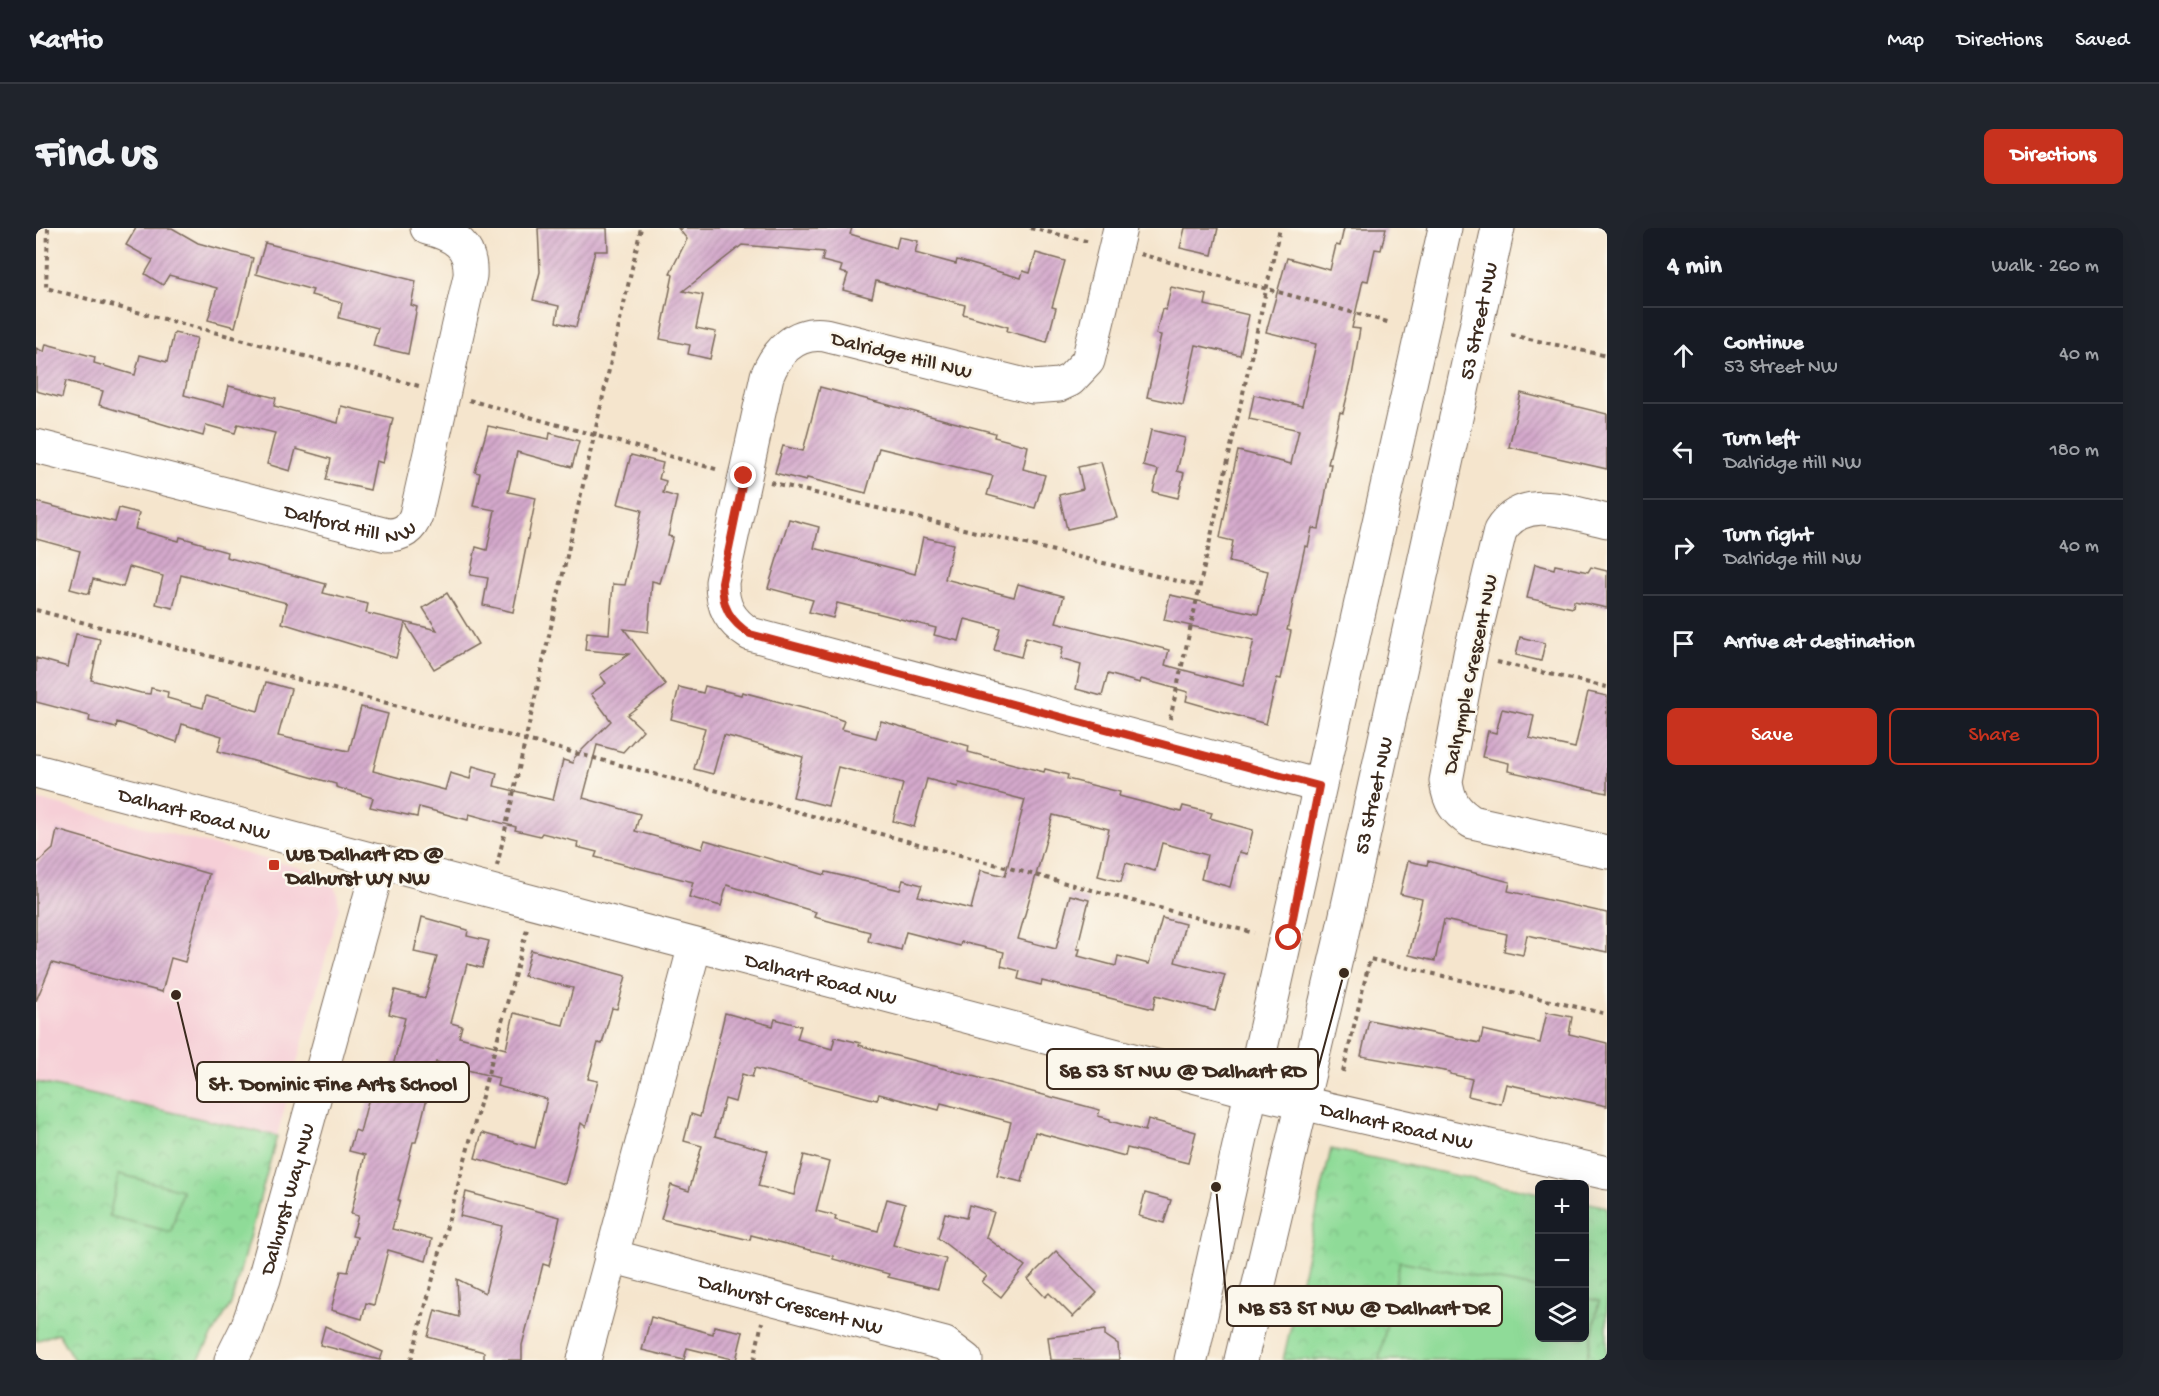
<!DOCTYPE html>
<meta charset="utf-8">
<style>
:root{--surface:#171b24;--page:#20242c;--text:#f1f3f6;--muted:#9ea1a6;--line:#363941;--accent:#c8321e}
body{margin:0;font-family:"Gochi Hand",sans-serif;background:var(--page);color:var(--text)}
.controls{position:absolute;right:18px;bottom:18px;display:grid;overflow:hidden;border-radius:9px;box-shadow:0 6px 24px #0002}
.controls button{width:54px;height:54px;display:grid;place-items:center;padding:0;border:0;border-bottom:2px solid var(--line);background:var(--surface);color:var(--text);font:30px sans-serif}
.stop{position:absolute;width:18px;height:18px;margin:-14px;border:4px solid #c8321e;border-radius:50%;background:#fff}
.stop.end{background:#c8321e;border-color:#fff;box-shadow:0 2px 6px #0008}
.list{margin:0;padding:0;list-style:none}
h2{display:flex;justify-content:space-between;align-items:center;height:78px;margin:0;padding:0 24px;font-size:26px}
h2 small{font-size:20px;font-weight:400;color:var(--muted)}
.list li{display:grid;grid-template-columns:39px 1fr auto;gap:18px;align-items:center;box-sizing:border-box;height:96px;padding:0 24px;border-top:2px solid var(--line)}
.list b{display:block;font-size:22px;white-space:nowrap}
.list p{margin:0;font-size:20px;white-space:nowrap;color:var(--muted)}
.list em{font-size:20px;font-style:normal;color:var(--muted)}
.actions{display:flex;gap:12px;padding:18px 24px}
.actions a{flex:1;padding:14px 0;border:2px solid var(--accent);border-radius:9px;text-align:center;font-size:21px;color:var(--accent)}
.actions .main{background:var(--accent);color:#fff}
.icon{flex:none;width:33px;height:33px;fill:none;stroke:currentColor;stroke-width:2;stroke-linecap:round;stroke-linejoin:round}
.map{position:relative;flex:none;width:1571px;height:1132px;overflow:hidden;border-radius:9px}
header{display:flex;align-items:center;gap:36px;box-sizing:border-box;height:84px;padding:0 30px;background:var(--surface);border-bottom:2px solid var(--line)}
header strong{font-size:28px}
nav{display:flex;gap:33px;margin-inline-start:auto;font-size:21px}
.intro{display:flex;align-items:center;justify-content:space-between;box-sizing:border-box;height:144px;padding:0 36px}
h1{margin:0;font-size:42px}
.button{padding:15px 27px;border-radius:9px;background:var(--accent);color:#fff;font-size:21px;font-weight:700}
main{display:flex;gap:36px;padding:0 36px}
aside{flex:1;background:var(--surface);border-radius:9px;box-shadow:0 6px 24px #0002}
.map>svg:first-child{display:block}
.built{fill:#f6cfd7}
.park{fill:url(#park-crowns);stroke:#65825b;stroke-width:1.5}
.pitch{fill:#8fdb98;stroke:#65825b;stroke-width:1.5}
.building{fill:url(#building-hatch)}
.lines{fill:none;stroke-linecap:round;stroke-linejoin:round}
.minor-casing{stroke:#7c6b5b;stroke-width:35}
.major-casing{stroke:#7c6b5b;stroke-width:35}
.path{stroke:#7c6b5b;stroke-width:4;stroke-dasharray:4.5 4.5;stroke-linecap:butt}
.minor{stroke:#fff;stroke-width:33}
.major{stroke:#fff;stroke-width:33}
.route{stroke:#c8321e;stroke-width:8}
.poi-dot{fill:#c8321e;stroke:#fbf7ec;stroke-width:2}
.labels{text-anchor:middle;stroke-width:5;stroke-linejoin:round;paint-order:stroke}
.street-label{font-size:21px;fill:#3b2a1e;stroke:#fbf7ec}
.poi-label{font-size:21px;font-weight:bold;fill:#3b2a1e;stroke:#fbf7ec;text-anchor:start}
.leader{fill:none;stroke:#3b2a1e;stroke-width:2}
.callout-dot{fill:#3b2a1e;stroke:#fbf7ec;stroke-width:2}
.callout{fill:#fbf7ec;stroke:#3b2a1e;stroke-width:2}
.callout-label{font-size:22px;text-anchor:middle;font-weight:bold;fill:#3b2a1e}
</style>
<header>
<strong>Kartio</strong>
<nav><a>Map</a><a>Directions</a><a>Saved</a></nav>
</header>
<div class="intro"><h1>Find us</h1><a class="button">Directions</a></div>
<main>
<div class="map">
<svg width="1571" height="1132" viewBox="0 0 1571 1132">
<defs>
<pattern id="park-crowns" width="20" height="18" patternUnits="userSpaceOnUse" patternTransform="scale(1.5)"><rect width="20" height="18" fill="#8fdb98"/><path d="M2 6a3 3 0 1 1 6 0M12 15a3 3 0 1 1 6 0" fill="none" stroke="#7cbc83"/></pattern>
<pattern id="building-hatch" width="6" height="6" patternUnits="userSpaceOnUse" patternTransform="scale(1.5)"><rect width="6" height="6" fill="#d4a9cc"/><path d="M-1 1l2-2M0 6l6-6M5 7l2-2" fill="none" stroke="#ad8aa5"/></pattern>
</defs>
<rect width="100%" height="100%" fill="#fbf7ec"/>
<filter id="ink" filterUnits="userSpaceOnUse"><feTurbulence type="fractalNoise" baseFrequency=".0167" numOctaves="2"/><feDisplacementMap in="SourceGraphic" scale="12" xChannelSelector="R" yChannelSelector="G"/><feConvolveMatrix kernelMatrix="1 2 1 2 8 2 1 2 1" color-interpolation-filters="sRGB"/></filter>
<filter id="wash" filterUnits="userSpaceOnUse"><feTurbulence type="fractalNoise" baseFrequency=".008" numOctaves="4" result="noise"/><feDisplacementMap in="SourceGraphic" scale="24" xChannelSelector="R" yChannelSelector="G"/><feGaussianBlur stdDeviation="1.35" result="paint"/><feColorMatrix in="noise" values="0 0 0 0 0 0 0 0 0 0 0 0 0 0 0 0 0 1.4 0 .05"/><feComposite in="paint" operator="in"/></filter>
<g filter="url(#wash)">
<rect width="100%" height="100%" fill="#f5e5cd"/>
<polygon class="built" points="0,571 280,644 291,649 301,664 303,680 241,908 0,854"/>
<g class="park">
<polygon points="0,854 241,908 195,1076 162,1132 38,1132 22,1105 0,1113"/>
<polygon points="1295,921 1503,965 1504,1110 1548,1110 1549,974 1571,979 1571,1132 1247,1132"/>
</g>
<g class="pitch">
<polygon points="83,946 146,962 135,1004 73,988"/>
<polygon points="1364,1033 1503,1061 1504,1110 1548,1110 1549,1070 1563,1073 1551,1132 1343,1132"/>
</g>
<g id="blocks">
<g class="building">
<polygon points="100,0 136,0 162,15 217,30 199,99 172,92 181,60 133,47 127,57 109,46 117,32 90,17"/>
<polygon points="502,0 571,0 572,23 559,23 540,99 520,94 523,78 497,72 504,44"/>
<polygon points="642,0 816,0 814,6 860,20 863,9 873,11 882,13 879,25 920,36 921,32 985,50 987,43 994,45 1000,25 1029,33 1016,79 1020,80 1011,114 971,103 972,99 927,86 929,77 840,53 836,70 807,62 812,46 804,44 806,38 786,33 788,24 706,17 647,63 667,67 660,100 680,104 674,131 652,126 654,117 624,111 637,47 634,45 651,11"/>
<polygon points="1149,0 1182,0 1176,27 1144,20"/>
<polygon points="1308,0 1350,0 1345,22 1339,21 1332,53 1327,52 1316,100 1324,101 1316,148 1307,185 1304,184 1292,236 1295,236 1283,301 1276,300 1272,319 1269,318 1251,402 1255,403 1245,451 1241,450 1230,496 1150,473 1152,464 1105,451 1104,455 1072,446 1066,468 1040,461 1045,437 1024,431 1027,419 990,409 985,429 958,422 964,400 929,391 923,413 898,407 900,400 801,375 797,390 773,384 777,372 732,360 753,291 783,299 778,320 879,346 887,309 917,316 909,351 978,369 982,356 1028,368 1020,394 1133,422 1129,437 1207,458 1218,412 1128,392 1134,367 1222,386 1232,343 1193,334 1197,313 1184,310 1196,249 1202,223 1255,236 1263,202 1213,191 1218,167 1266,178 1280,116 1230,104 1251,30 1294,42 1300,17 1304,18"/>
<polygon points="229,15 380,53 375,77 381,79 372,126 337,118 342,100 303,90 306,75 275,67 277,62 220,46"/>
<polygon points="1135,59 1171,67 1169,77 1213,87 1204,127 1160,117 1147,177 1111,169 1125,107 1120,106 1126,81 1130,82"/>
<polygon points="138,105 161,110 148,167 188,178 193,158 240,170 238,178 302,195 305,178 357,190 347,235 340,233 334,262 290,252 295,231 260,221 254,243 231,236 239,205 202,196 199,205 170,197 167,208 63,177 67,163 30,153 26,170 0,163 0,120 8,124 10,116 59,129 58,135 99,147 104,127 131,134"/>
<polygon points="784,159 959,205 958,209 992,218 987,241 1009,247 999,280 951,267 957,248 843,220 830,265 771,250 770,253 739,245 747,218 767,223"/>
<polygon points="1485,165 1571,186 1571,241 1473,219"/>
<polygon points="452,198 513,211 514,205 543,213 536,239 481,224 472,264 500,270 477,384 447,377 452,350 434,347 440,319 451,322 459,282 437,278 444,245 439,244"/>
<polygon points="1115,202 1149,210 1141,243 1148,245 1142,270 1117,264 1122,242 1107,238"/>
<polygon points="595,227 627,235 623,251 630,253 627,265 641,269 632,308 637,309 631,331 624,355 616,353 612,404 588,401 630,457 591,487 607,502 587,524 561,517 547,570 604,586 599,603 666,621 669,612 789,647 790,644 864,662 867,652 886,657 882,668 935,681 945,642 969,648 989,572 923,555 922,559 891,551 878,599 857,593 867,556 802,539 792,578 757,569 767,529 688,507 677,546 658,541 669,500 635,491 643,459 667,465 669,458 705,467 706,464 786,485 808,493 805,501 840,510 845,493 933,518 932,524 1008,544 1009,541 1032,547 1031,551 1084,564 1083,568 1145,584 1147,578 1176,585 1174,590 1217,602 1211,626 1203,624 1194,659 1165,651 1171,627 1126,615 1119,643 1090,635 1085,654 1062,648 1073,601 1017,587 982,711 1020,721 1034,667 1053,672 1041,721 1044,721 1042,728 1080,738 1082,728 1113,736 1126,690 1149,696 1139,734 1189,747 1179,783 1120,767 1117,781 1006,753 1005,757 982,751 984,743 965,738 968,724 925,714 924,718 870,704 865,722 832,713 834,704 778,689 780,684 691,657 685,678 653,669 657,654 559,629 561,624 541,619 542,614 506,605 504,608 479,602 480,599 433,586 432,592 383,579 381,589 334,579 337,570 300,559 300,556 182,523 186,508 146,496 141,514 81,494 80,500 53,493 54,488 0,474 0,430 32,439 40,406 64,411 55,452 105,465 114,466 115,460 132,464 131,470 167,480 170,468 222,483 230,454 255,461 242,508 313,523 325,479 352,486 337,543 409,562 414,545 434,551 437,538 461,545 458,558 517,572 527,532 537,535 538,530 575,493 555,466 570,455 564,447 593,426 549,422 551,404 573,406 577,356 589,357 606,282 582,276"/>
<polygon points="1065,234 1081,290 1031,301 1023,267 1047,261 1042,239"/>
<polygon points="0,274 79,294 83,280 103,285 99,301 143,313 144,309 168,316 168,318 191,324 190,329 290,356 287,365 332,376 330,385 401,402 387,380 411,365 442,416 398,441 369,395 360,430 246,395 251,375 145,347 137,380 120,376 127,348 93,339 87,359 57,351 53,366 34,361 44,323 0,311"/>
<polygon points="1499,336 1518,341 1519,337 1552,344 1555,339 1571,343 1571,380 1538,373 1537,380 1491,370"/>
<polygon points="1484,409 1509,415 1505,433 1480,427"/>
<polygon points="1552,464 1571,468 1571,565 1472,543 1473,535 1446,529 1452,503 1460,505 1466,481 1498,488 1493,510 1539,520"/>
<polygon points="21,602 173,646 149,734 135,730 126,764 16,735 0,773 0,636 17,621"/>
<polygon points="1372,633 1391,637 1392,633 1474,654 1472,663 1571,685 1571,724 1491,707 1487,727 1468,723 1471,706 1408,692 1399,733 1373,727 1386,671 1364,666"/>
<polygon points="386,689 432,702 431,708 453,713 446,740 431,736 415,795 426,798 423,809 470,821 478,785 527,797 537,760 488,748 495,722 590,748 581,781 576,780 566,816 562,815 552,851 562,853 550,899 545,895 529,956 439,930 446,905 499,920 511,871 461,858 463,850 400,834 380,914 377,914 362,972 364,972 356,1001 396,1011 390,1033 352,1022 338,1077 330,1075 326,1091 295,1082 305,1043 312,1044 321,1009 316,1008 322,988 315,986 329,927 313,923 319,902 324,904 337,854 352,858 369,790 353,786 359,762 389,770 401,729 378,724"/>
<polygon points="1511,784 1536,789 1533,806 1571,815 1571,878 1470,856 1465,876 1432,868 1436,851 1414,846 1414,844 1325,828 1333,792 1444,815 1447,802 1504,815"/>
<polygon points="689,785 737,798 739,791 765,798 761,811 796,821 799,809 824,815 823,817 853,826 1064,882 1062,888 1074,891 1074,893 1109,903 1112,891 1160,904 1152,935 1091,920 1089,928 999,904 986,954 961,948 975,894 905,875 903,882 843,866 841,872 719,840 716,849 706,846 699,874 689,871 679,908 732,923 722,958 758,967 768,927 793,934 780,983 800,988 799,992 842,1003 851,971 869,976 857,1017 910,1031 902,1061 852,1049 853,1046 797,1031 797,1028 715,1007 714,1012 625,991 635,957 653,963 666,918 648,913 655,886 664,889"/>
<polygon points="430,964 524,989 513,1038 507,1036 498,1072 486,1117 486,1132 448,1132 448,1124 392,1109 399,1082 423,1089 421,1051 449,1065 466,998 424,988"/>
<polygon points="1109,965 1135,972 1128,995 1103,988"/>
<polygon points="933,977 958,984 950,1009 989,1038 965,1069 946,1054 951,1048 902,1010 909,985 930,990"/>
<polygon points="1020,1023 1061,1065 1037,1089 1013,1065 1009,1069 992,1051"/>
<polygon points="615,1089 677,1106 678,1098 707,1104 700,1132 651,1120 648,1132 606,1122"/>
<polygon points="289,1098 347,1124 344,1132 284,1117"/>
<polygon points="1069,1102 1069,1107 1082,1116 1083,1132 1015,1132 1012,1109"/>
</g>
</g>
</g>
<g filter="url(#ink)">
<use href="#blocks" fill-opacity="0" stroke="#7c6b5b" stroke-width="1.5"/>
<g class="lines">
<g class="minor-casing">
<g id="minor">
<path d="M1084,0L1052,133L1034,152L1023,157L997,159L789,107C760,103 741,123 731,148L686,354C686,379 694,393 714,406L1283,558"/>
<path id="s1" d="M0,218L351,307C366,307 375,301 380,287L434,48C436,17 418,7 391,0"/>
<path d="M1571,293C1536,285 1487,264 1464,303L1434,426L1410,553C1413,574 1419,583 1436,594L1571,624"/>
<path id="s2" d="M0,543L1218,864L1571,945"/>
<path id="s3" d="M575,1028L909,1116L930,1132"/>
<path id="s4" d="M195,1132L211,1100L228,1051L344,633"/>
<polyline points="548,1132 659,717"/>
</g>
</g>
<g class="major-casing">
<g id="major">
<path d="M1155,1132C1243,755 1324,377 1409,0"/>
<path id="s5" d="M1205,1132L1304,714L1462,0"/>
</g>
</g>
<g class="path">
<polyline points="12,0 10,60 383,158"/>
<polyline points="994,0 1055,14"/>
<polyline points="1104,26 1355,95"/>
<polyline points="1475,107 1571,128"/>
<polyline points="433,172 683,242"/>
<polyline points="734,254 1162,358"/>
<polyline points="0,382 1218,705"/>
<polyline points="1461,434 1571,459"/>
<polyline points="1134,491 1244,0"/>
<polyline points="461,638 605,0"/>
<polyline points="1307,844 1334,731 1571,786"/>
<polyline points="375,1132 491,701"/>
<polyline points="718,1132 726,1094"/>
</g>
<use href="#minor" class="minor"/>
<use href="#major" class="major"/>
</g>
</g>
<g class="lines" filter="url(#ink)">
<path class="route" d="M708,248L686,354C686,379 694,393 714,406L1283,558L1253,710"/>
</g>
<rect class="poi-dot" x="232" y="631" width="12" height="12" rx="3"/>
<g class="labels">
<g class="street-label">
<text dy="7" stroke="none"><textPath href="#s5" startOffset="1066">53 Street NW</textPath></text>
<text transform="translate(866 126) rotate(14)" y="7">Dalridge Hill NW</text>
<text dy="7" stroke="none"><textPath href="#s1" startOffset="324">Dalford Hill NW</textPath></text>
<text transform="translate(1433 446) rotate(-78)" y="7">Dalrymple Crescent NW</text>
<text dy="7" stroke="none"><textPath href="#s5" startOffset="580">53 Street NW</textPath></text>
<text dy="7" stroke="none"><textPath href="#s2" startOffset="164">Dalhart Road NW</textPath></text>
<text dy="7" stroke="none"><textPath href="#s2" startOffset="812">Dalhart Road NW</textPath></text>
<text dy="7" stroke="none"><textPath href="#s2" startOffset="1406">Dalhart Road NW</textPath></text>
<text dy="7" stroke="none"><textPath href="#s4" startOffset="171">Dalhurst Way NW</textPath></text>
<text dy="7" stroke="none"><textPath href="#s3" startOffset="186">Dalhurst Crescent NW</textPath></text>
</g>
<g class="poi-label">
<text x="250" y="632">WB Dalhart RD @<tspan x="250" dy="24">Dalhurst WY NW</tspan></text>
</g>
</g>
<path class="leader" d="M1308 745L1282 841M140 767L161 854M1180 959L1191 1078"/>
<g class="callout-dot">
<circle cx="1308" cy="745" r="6"/>
<circle cx="140" cy="767" r="6"/>
<circle cx="1180" cy="959" r="6"/>
</g>
<g class="callout">
<rect x="1011" y="821" width="271" height="40" rx="6"/>
<rect x="161" y="834" width="272" height="40" rx="6"/>
<rect x="1191" y="1058" width="275" height="40" rx="6"/>
</g>
<g class="callout-label">
<text x="1147" y="849">SB 53 ST NW @ Dalhart RD</text>
<text x="297" y="862">St. Dominic Fine Arts School</text>
<text x="1328" y="1086">NB 53 ST NW @ Dalhart DR</text>
</g>
</svg>
<div class="controls">
<button>+</button>
<button>−</button>
<button><svg class="icon" aria-label="layers" viewBox="0 0 24 24"><path d="M12 4l9 5-9 5-9-5zM3 14l9 5 9-5"/></svg></button>
</div>
<div class="stop" style="left:1253px;top:710px"></div>
<div class="stop end" style="left:708px;top:248px"></div>
</div>
<aside>
<h2>4 min<small>Walk · 260 m</small></h2>
<ul class="list">
<li><svg class="icon" aria-label="ahead" viewBox="0 0 24 24"><path d="M12 20V5M6 11l6-6 6 6"/></svg><div><b>Continue</b><p>53 Street NW</p></div><em>40 m</em></li>
<li><svg class="icon" aria-label="left" viewBox="0 0 24 24"><path d="M17 20v-9H6M10 6l-5 5 5 5"/></svg><div><b>Turn left</b><p>Dalridge Hill NW</p></div><em>180 m</em></li>
<li><svg class="icon" aria-label="right" viewBox="0 0 24 24"><path d="M7 20v-9h11M14 6l5 5-5 5"/></svg><div><b>Turn right</b><p>Dalridge Hill NW</p></div><em>40 m</em></li>
<li><svg class="icon" aria-label="arrive" viewBox="0 0 24 24"><path d="M6 21V4h12l-3 4 3 4H6"/></svg><div><b>Arrive at destination</b></div></li>
</ul>
<div class="actions"><a class="main">Save</a><a>Share</a></div>
</aside>
</main>
